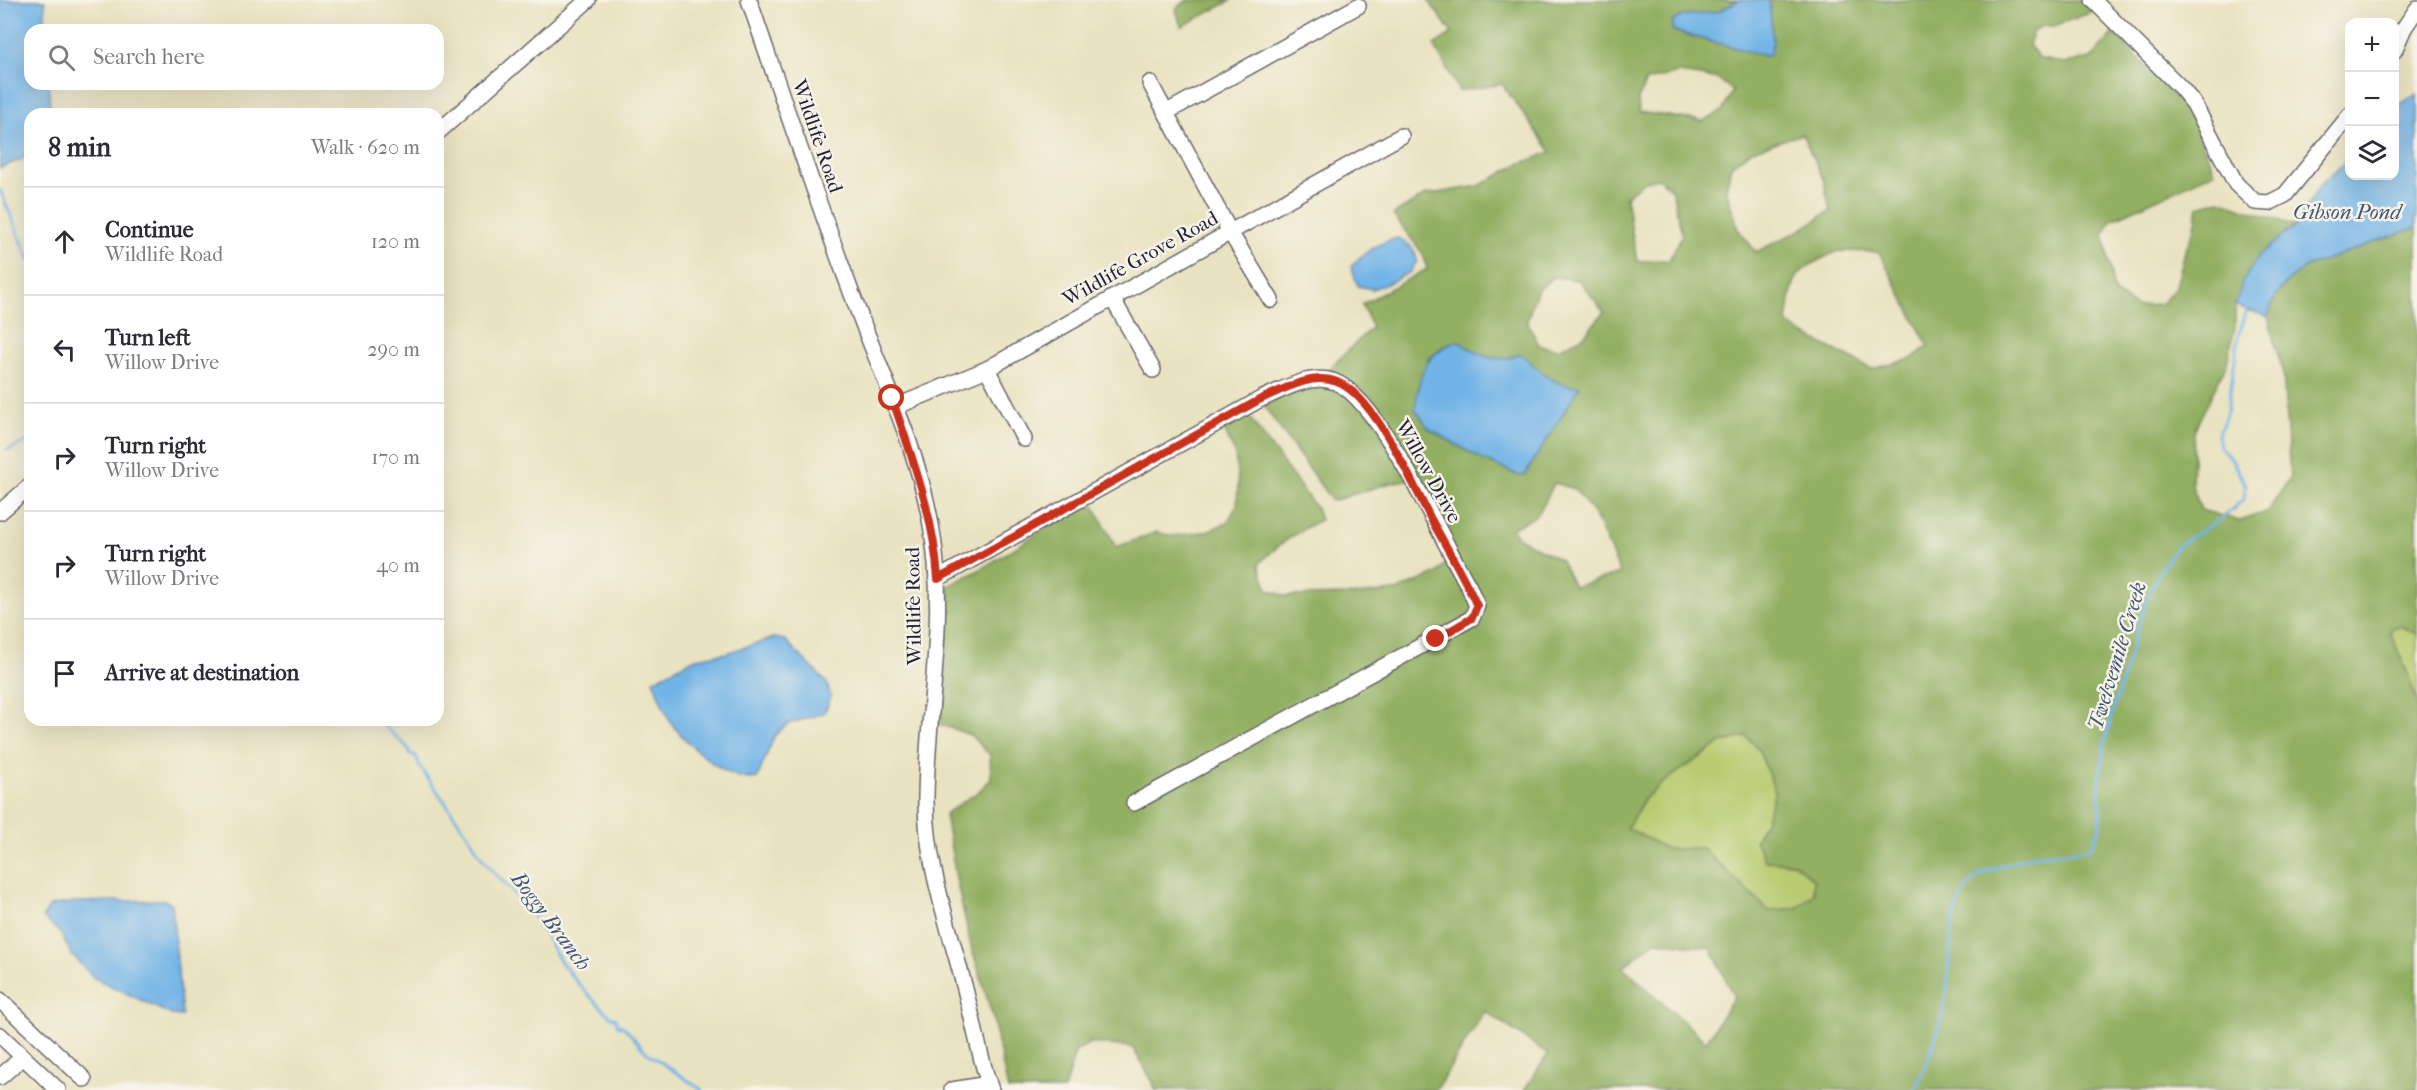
<!DOCTYPE html>
<meta charset="utf-8">
<style>
:root{--surface:#fff;--page:#f7f7f7;--text:#2b2b33;--muted:#7c7c81;--line:#e1e1e2}
body{margin:0;font-family:"IM FELL French Canon",serif;background:var(--page);color:var(--text)}
.controls{position:absolute;right:18px;top:18px;display:grid;overflow:hidden;border-radius:12px;box-shadow:0 6px 24px #0002}
.controls button{width:54px;height:54px;display:grid;place-items:center;padding:0;border:0;border-bottom:2px solid var(--line);background:var(--surface);color:var(--text);font:30px sans-serif}
.stop{position:absolute;width:18px;height:18px;margin:-14px;border:4px solid #c8321e;border-radius:50%;background:#fff}
.stop.end{background:#c8321e;border-color:#fff;box-shadow:0 2px 6px #0008}
.list{margin:0;padding:0;list-style:none}
h2{display:flex;justify-content:space-between;align-items:center;height:78px;margin:0;padding:0 24px;font-size:26px}
h2 small{font-size:20px;font-weight:400;color:var(--muted)}
.list li{display:grid;grid-template-columns:39px 1fr auto;gap:18px;align-items:center;box-sizing:border-box;height:108px;padding:0 24px;border-top:2px solid var(--line)}
.list b{display:block;font-size:22px;white-space:nowrap}
.list p{margin:0;font-size:20px;white-space:nowrap;color:var(--muted)}
.list em{font-size:20px;font-style:normal;color:var(--muted)}
.icon{flex:none;width:33px;height:33px;fill:none;stroke:currentColor;stroke-width:2;stroke-linecap:round;stroke-linejoin:round}
.map{position:relative;flex:none;width:2417px;height:1090px;overflow:hidden}
.search{position:absolute;background:var(--surface);box-shadow:0 6px 24px #0002;left:24px;top:24px;width:420px;height:66px;display:flex;align-items:center;gap:15px;box-sizing:border-box;padding:0 21px;border-radius:18px;color:var(--muted);font-size:22px}
.panel{position:absolute;background:var(--surface);box-shadow:0 6px 24px #0002;left:24px;top:108px;width:420px;height:618px;border-radius:18px}
.map>svg:first-child{display:block}
.green{fill:#b8cb6f;stroke:#6d7655;stroke-width:1.5}
.forest{fill:#92af62;stroke:#5a684e;stroke-width:1.5;fill-rule:evenodd}
.water{fill:#72b4e7;stroke:#4a6b91;stroke-width:1.5}
.lines{fill:none;stroke-linecap:round;stroke-linejoin:round}
.stream{stroke:#72b4e7;stroke-width:3}
.minor-casing{stroke:#68656a;stroke-width:18}
.minor{stroke:#fff;stroke-width:15}
.route{stroke:#c8321e;stroke-width:8}
.labels{text-anchor:middle;stroke-width:5;stroke-linejoin:round;paint-order:stroke}
.street-label{font-size:20px;fill:#22223b;stroke:#f7f3e8}
.water-label{font-size:21px;font-style:italic;fill:#3e5577;stroke:#f7f3e8}
</style>
<div class="map">
<svg width="2417" height="1090" viewBox="0 0 2417 1090">
<rect width="100%" height="100%" fill="#f7f3e8"/>
<filter id="ink" filterUnits="userSpaceOnUse"><feTurbulence type="fractalNoise" baseFrequency=".0167" numOctaves="2"/><feDisplacementMap in="SourceGraphic" scale="12" xChannelSelector="R" yChannelSelector="G"/><feConvolveMatrix kernelMatrix="1 2 1 2 8 2 1 2 1" color-interpolation-filters="sRGB"/></filter>
<filter id="wash" filterUnits="userSpaceOnUse"><feTurbulence type="fractalNoise" baseFrequency=".008" numOctaves="4" result="noise"/><feDisplacementMap in="SourceGraphic" scale="24" xChannelSelector="R" yChannelSelector="G"/><feGaussianBlur stdDeviation="1.35" result="paint"/><feColorMatrix in="noise" values="0 0 0 0 0 0 0 0 0 0 0 0 0 0 0 0 0 1.4 0 .05"/><feComposite in="paint" operator="in"/></filter>
<g filter="url(#wash)">
<rect width="100%" height="100%" fill="#e9e2c0"/>
<g class="green">
<polygon points="2393,627 2403,627 2417,634 2417,704 2409,677 2390,632"/>
<polygon points="1746,736 1758,748 1776,791 1765,822 1755,840 1765,860 1794,863 1813,879 1814,894 1796,908 1769,911 1702,848 1667,849 1627,828 1644,799 1665,781 1721,743"/>
</g>
<g class="forest">
<polygon points="1187,0 1232,0 1181,27 1176,9"/>
<path d="M1428,0H1739L1720,11L1682,16L1673,31L1765,56L1769,0H2083L2093,12L2054,26H2043L2033,31L2029,45L2040,59L2065,63L2091,58L2114,33L2188,111L2215,172L2111,220L2104,234L2114,293L2137,307L2162,303L2176,287L2185,251L2195,228L2198,206L2220,200L2295,226L2259,255L2235,305V328L2227,363L2194,431L2192,485L2201,510L2240,521L2268,511L2290,478L2283,370L2275,346L2268,314L2273,298L2290,279L2306,267L2417,227V634L2403,627H2393L2390,632L2409,677L2417,704V1090H1524L1548,1054L1485,1011L1436,1090H1155L1153,1082L1132,1047L1089,1043L1075,1052L1064,1090H1008L992,1014L971,946L957,883L945,814L979,791L991,779L990,755L970,735L939,724L946,664L948,586L981,569L1091,500L1116,547L1157,532L1172,536L1204,532L1227,523L1237,505L1238,484L1235,454L1223,427L1247,414L1316,508L1320,520C1296,532 1277,545 1259,564L1268,590L1286,596L1352,595L1396,591L1438,573L1448,560L1419,477L1387,484L1332,501L1264,406L1325,373L1372,327L1362,304L1427,269L1423,254L1393,215L1425,195L1479,186L1517,165L1551,152L1502,84L1459,91L1434,45L1452,33ZM1678,73L1715,78L1733,90L1722,111L1703,121L1639,112L1638,99L1646,81ZM1802,134L1824,181L1830,211L1802,229L1756,252L1738,229L1726,189L1731,166L1752,150ZM1658,178L1672,190L1682,235L1669,260L1637,261L1626,197L1644,181ZM1838,251L1879,252L1928,346L1911,359L1872,369L1803,334L1787,323C1793,274 1792,272 1838,251ZM1553,277L1579,280L1604,312L1583,337L1558,349L1539,345L1527,321L1537,291ZM1458,341C1481,356 1494,365 1521,355C1541,371 1552,387 1579,387L1520,476L1480,458L1429,429L1428,359L1444,346ZM1554,483L1575,489L1596,517L1620,573L1574,587L1561,560L1520,539L1512,528C1541,516 1542,510 1554,483ZM1746,736L1758,748L1775,791L1765,822L1755,840L1765,861L1794,863L1813,879L1814,894L1796,908L1769,911L1702,848L1667,849L1627,828L1644,799L1665,781L1721,743ZM1656,941L1711,948L1734,997L1706,1042L1623,967Z"/>
</g>
<g class="water">
<polygon points="0,0 45,0 45,30 30,30 30,84 49,84 50,114 30,114 30,156 0,168"/>
<polygon points="1739,0 1769,0 1773,41 1770,55 1765,56 1673,31 1673,21 1682,16 1720,11"/>
<path d="M2417,94V227L2306,267C2285,283 2274,291 2268,317L2235,305L2243,281L2259,255L2295,226L2320,185L2349,159L2350,176H2394L2395,107Z"/>
<path d="M1398,238C1409,244 1415,248 1417,261L1410,272L1387,284L1372,289L1358,286L1351,267C1362,253 1381,242 1398,238Z"/>
<path d="M1458,341C1481,356 1494,365 1521,354C1540,370 1554,388 1580,386L1525,475L1520,476L1480,458L1429,429L1415,409C1419,375 1424,353 1458,341Z"/>
<path d="M774,638L785,640L827,683L831,697L825,711L821,714L788,724L775,735L757,778C729,784 688,745 672,724C663,711 659,694 653,680L696,658L726,653Z"/>
<polygon points="164,900 172,904 182,1016 172,1015 94,978 72,955 60,933 43,917 50,906 75,902"/>
</g>
<g class="lines">
<g class="stream">
<polyline points="0,190 30,261"/>
<polyline points="8,450 30,440"/>
<path d="M378,720L408,748L410,754L416,756L420,767L471,839C483,866 510,887 529,910C539,922 545,936 553,949C567,974 589,996 610,1016L615,1018L618,1025L624,1027L646,1052L702,1090"/>
<path d="M1915,1090C1929,1060 1941,1027 1946,994C1951,960 1946,900 1978,877C1989,869 2029,856 2043,854C2059,852 2076,853 2092,847L2101,824L2099,780L2106,736L2138,625L2154,582L2176,547L2221,519L2244,499L2246,485L2230,457L2219,446L2218,436L2227,412L2239,334L2248,307"/>
</g>
</g>
</g>
<g filter="url(#ink)">
<g class="lines">
<g class="minor-casing">
<g id="minor">
<path d="M749,0C784,102 818,204 856,305C883,379 920,453 932,531C947,620 927,708 926,797C925,865 951,931 967,997C975,1028 980,1060 991,1090"/>
<polyline points="2093,0 2181,88 2194,104 2236,184 2255,202 2269,203 2285,195 2350,115"/>
<polyline points="2394,51 2404,28 2417,9"/>
<polyline points="1150,83 1230,232 1271,300"/>
<polyline points="1167,112 1358,6"/>
<polyline points="438,132 588,0"/>
<polyline points="1112,298 1153,370"/>
<polyline points="987,369 1024,439"/>
<polyline points="895,407 987,369 1401,136"/>
<polyline points="0,512 30,486"/>
<path d="M937,579L1259,400C1280,391 1304,376 1328,380C1376,386 1443,544 1469,587L1477,606L1472,618L1134,803"/>
<polyline points="0,1000 84,1079"/>
<polyline points="0,1035 58,1090"/>
<polyline points="0,1077 23,1057"/>
<polyline points="952,1090 989,1084"/>
</g>
</g>
<use href="#minor" class="minor"/>
</g>
</g>
<g class="lines" filter="url(#ink)">
<path class="route" d="M892,398C912,458 934,515 938,579L1259,400C1282,390 1311,372 1337,382C1375,396 1413,485 1432,521C1448,549 1464,577 1477,606L1472,618L1436,639"/>
</g>
<g class="labels">
<g class="street-label">
<text transform="translate(818 136) rotate(71)" y="7">Wildlife Road</text>
<text transform="translate(1140 258) rotate(-29)" y="7">Wildlife Grove Road</text>
<text transform="translate(1429 471) rotate(61)" y="7">Willow Drive</text>
<text transform="translate(913 606) rotate(-91)" y="7">Wildlife Road</text>
</g>
<g class="water-label">
<text x="2347" y="219">Gibson Pond</text>
<text transform="translate(2117 656) rotate(-73)" y="7">Twelvemile Creek</text>
<text transform="translate(551 921) rotate(53)" y="7">Boggy Branch</text>
</g>
</g>
</svg>
<div class="controls">
<button>+</button>
<button>−</button>
<button><svg class="icon" aria-label="layers" viewBox="0 0 24 24"><path d="M12 4l9 5-9 5-9-5zM3 14l9 5 9-5"/></svg></button>
</div>
<div class="stop" style="left:892px;top:398px"></div>
<div class="stop end" style="left:1436px;top:639px"></div>
<div class="search"><svg class="icon" aria-label="search" viewBox="0 0 24 24"><circle cx="10" cy="10" r="6"/><path d="M15 15l6 6"/></svg>Search here</div>
<section class="panel">
<h2>8 min<small>Walk · 620 m</small></h2>
<ul class="list">
<li><svg class="icon" aria-label="ahead" viewBox="0 0 24 24"><path d="M12 20V5M6 11l6-6 6 6"/></svg><div><b>Continue</b><p>Wildlife Road</p></div><em>120 m</em></li>
<li><svg class="icon" aria-label="left" viewBox="0 0 24 24"><path d="M17 20v-9H6M10 6l-5 5 5 5"/></svg><div><b>Turn left</b><p>Willow Drive</p></div><em>290 m</em></li>
<li><svg class="icon" aria-label="right" viewBox="0 0 24 24"><path d="M7 20v-9h11M14 6l5 5-5 5"/></svg><div><b>Turn right</b><p>Willow Drive</p></div><em>170 m</em></li>
<li><svg class="icon" aria-label="right" viewBox="0 0 24 24"><path d="M7 20v-9h11M14 6l5 5-5 5"/></svg><div><b>Turn right</b><p>Willow Drive</p></div><em>40 m</em></li>
<li><svg class="icon" aria-label="arrive" viewBox="0 0 24 24"><path d="M6 21V4h12l-3 4 3 4H6"/></svg><div><b>Arrive at destination</b></div></li>
</ul>
</section>
</div>
